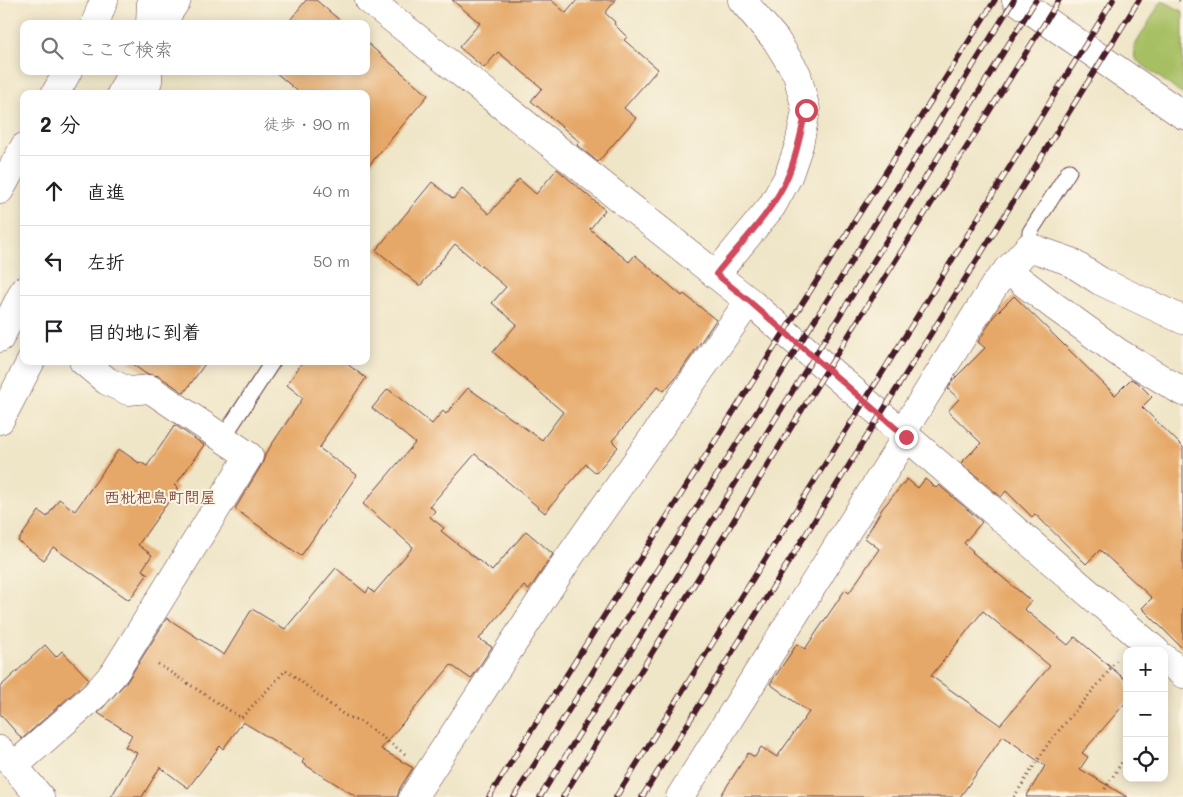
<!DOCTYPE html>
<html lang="ja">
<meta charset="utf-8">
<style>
:root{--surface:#fff;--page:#f6f6f6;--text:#202124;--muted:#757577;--line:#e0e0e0}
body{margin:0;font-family:Mali,"Klee One",sans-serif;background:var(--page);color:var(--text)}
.controls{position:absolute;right:15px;bottom:15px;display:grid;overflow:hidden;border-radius:10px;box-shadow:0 2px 12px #0003}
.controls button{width:45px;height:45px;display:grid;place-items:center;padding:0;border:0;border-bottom:1px solid var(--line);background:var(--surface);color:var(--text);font:25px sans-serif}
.stop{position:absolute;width:15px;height:15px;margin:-11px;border:4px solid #d1495b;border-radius:50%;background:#fff}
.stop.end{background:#d1495b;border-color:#fff;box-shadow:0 1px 5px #0008}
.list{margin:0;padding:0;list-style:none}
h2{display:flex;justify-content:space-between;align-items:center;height:65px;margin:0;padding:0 20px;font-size:21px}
h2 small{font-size:16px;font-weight:400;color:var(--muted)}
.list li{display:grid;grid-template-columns:32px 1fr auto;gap:15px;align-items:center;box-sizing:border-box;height:70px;padding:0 20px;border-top:1px solid var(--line)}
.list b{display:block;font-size:19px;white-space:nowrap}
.list em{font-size:16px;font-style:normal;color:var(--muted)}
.icon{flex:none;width:28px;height:28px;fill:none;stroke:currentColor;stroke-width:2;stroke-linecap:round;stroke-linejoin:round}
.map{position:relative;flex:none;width:1183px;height:797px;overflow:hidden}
.search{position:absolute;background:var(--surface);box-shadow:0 2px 12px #0003;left:20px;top:20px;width:350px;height:55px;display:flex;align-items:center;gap:12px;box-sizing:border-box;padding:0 18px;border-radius:10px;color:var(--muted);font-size:19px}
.panel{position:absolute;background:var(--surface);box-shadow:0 2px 12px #0003;left:20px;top:90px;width:350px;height:275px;border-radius:10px}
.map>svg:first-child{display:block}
.green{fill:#a7bf64;stroke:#786f48}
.building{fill:#e6a868;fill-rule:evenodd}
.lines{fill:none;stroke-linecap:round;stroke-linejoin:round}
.lane-casing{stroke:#633d42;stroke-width:17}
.street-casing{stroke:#633d42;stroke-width:29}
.secondary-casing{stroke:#633d42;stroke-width:29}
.primary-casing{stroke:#633d42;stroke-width:29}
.path{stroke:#633d42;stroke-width:3;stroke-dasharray:1 4;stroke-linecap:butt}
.lane{stroke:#fff;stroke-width:15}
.street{stroke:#fff;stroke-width:28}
.secondary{stroke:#fff;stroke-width:28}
.primary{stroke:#fff;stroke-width:28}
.rail-casing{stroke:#4a1f2b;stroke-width:5.5}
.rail{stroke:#fcf5e5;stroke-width:4;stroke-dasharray:11;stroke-linecap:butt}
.route{stroke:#d1495b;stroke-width:6}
.labels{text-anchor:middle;stroke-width:4;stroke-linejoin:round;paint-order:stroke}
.quarter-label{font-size:16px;font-weight:bold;fill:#814f40;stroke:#fcf5e5}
</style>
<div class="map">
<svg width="1183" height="797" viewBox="0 0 1183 797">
<rect width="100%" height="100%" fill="#fcf5e5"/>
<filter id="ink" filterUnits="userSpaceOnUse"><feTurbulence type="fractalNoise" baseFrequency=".02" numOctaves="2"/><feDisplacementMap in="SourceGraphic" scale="10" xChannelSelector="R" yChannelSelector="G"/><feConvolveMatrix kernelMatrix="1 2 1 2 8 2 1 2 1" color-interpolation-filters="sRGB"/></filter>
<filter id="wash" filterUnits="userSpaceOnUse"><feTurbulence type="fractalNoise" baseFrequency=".0096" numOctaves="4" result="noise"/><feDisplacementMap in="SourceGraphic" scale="20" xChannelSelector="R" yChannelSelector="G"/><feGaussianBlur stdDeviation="1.12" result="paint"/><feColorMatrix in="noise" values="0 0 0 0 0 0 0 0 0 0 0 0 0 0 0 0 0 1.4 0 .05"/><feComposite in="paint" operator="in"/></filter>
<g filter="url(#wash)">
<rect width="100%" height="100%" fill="#efe5c7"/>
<polygon class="green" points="1162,0 1183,12 1183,95 1135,59 1134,47"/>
<g id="blocks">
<g class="building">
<polygon points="306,0 316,0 344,24 287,24"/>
<polygon points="452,0 551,0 566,13 577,0 616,0 605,13 615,22 614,24 627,37 624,40 658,69 624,108 636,118 598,162 577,145 580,142 531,101 542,88 498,52 484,68 459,47 480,23"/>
<polygon points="366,42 428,95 366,169 366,94 301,94 274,71 366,71"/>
<polygon points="557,169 605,210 590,229 629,262 635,255 682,296 684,294 716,320 680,372 664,391 658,386 612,441 618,447 596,473 586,464 545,513 475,454 430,506 435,511 430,517 444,528 441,531 492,571 526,531 553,554 529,590 524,586 479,639 492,647 471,679 451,665 381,749 413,768 400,788 397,797 357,797 302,763 304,759 243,722 223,749 220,746 188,788 160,767 142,797 111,797 137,753 125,747 132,735 98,713 128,680 167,618 224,655 252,609 285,629 336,568 366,593 369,588 374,593 413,547 363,504 415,443 372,408 388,389 432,424 443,411 446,414 468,388 542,440 563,412 493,352 517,324 492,303 506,287 455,244 420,286 376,250 432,182 453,199 462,189 489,214 519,179 536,194"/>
<polygon points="1014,296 1115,395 1131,379 1137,382 1152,397 1142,407 1183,447 1183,649 1142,608 1152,598 1100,550 1086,564 1035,514 1032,517 1006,491 1001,497 961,463 981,443 948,411 959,399 948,389 953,380 985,348 978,342 994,316"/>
<polygon points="128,361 207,361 184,393 159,376 146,374"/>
<polygon points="303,361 343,361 366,378 324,439 325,440 319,448 357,475 301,556 235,509 262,464 266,453 303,398 287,385"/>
<polygon points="175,425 204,445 175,486 178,488 138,545 152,555 142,570 148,574 129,600 53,547 44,560 18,541 39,511 47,517 59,499 75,511 119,449 139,463 140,462 147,466"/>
<path d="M907,479L918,488L925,479L936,488L939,485L982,522L964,543L973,551L972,552L1031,601L1024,609L1068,645L1075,637L1127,681V701L1082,753L1088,757L1080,769L1127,797H1026L1045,766L1003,736L960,797H720L748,753L755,757L761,747L777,757L809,712L770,684L797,644L805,649L845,590L849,593L879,549L865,538L882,509ZM983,611L1050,666L1000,725L931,676Z"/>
<polygon points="45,645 56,657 62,651 89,679 22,739 0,714 0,687"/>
</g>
</g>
</g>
<g filter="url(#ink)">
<use href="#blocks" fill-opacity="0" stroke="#633d42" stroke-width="1"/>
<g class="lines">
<g class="lane-casing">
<g id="lane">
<polyline points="1029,247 1030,232 1069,171"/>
<polyline points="223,438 273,361"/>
</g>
</g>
<g class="street-casing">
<g id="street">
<polyline points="369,0 749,301 1156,651"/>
<polyline points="95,24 104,0"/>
<polyline points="150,24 151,0"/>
<polyline points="55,94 68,71"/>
<polyline points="143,94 148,81 148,71"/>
<polyline points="0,190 24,147"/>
<polyline points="1007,270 1054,306 1119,353 1183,392"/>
<polyline points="0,420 31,361"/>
<polyline points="902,433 996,283 1029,247 1069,261 1100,281 1183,320"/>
<polyline points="1164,658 1183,674"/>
<polyline points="0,750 40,797"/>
<polyline points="14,766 96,694 115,672 249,456 150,389 128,391 107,381 83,361"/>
<polyline points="413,797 570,556 749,301"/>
<polyline points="680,797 906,437"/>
</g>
</g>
<g class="secondary-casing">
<g id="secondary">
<polyline points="1016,0 1183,115"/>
<polyline points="716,274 772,206 788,177 799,145 806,110 797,74 776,40 742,0"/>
</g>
</g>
<g class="primary-casing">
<g id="primary">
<polyline points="161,24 177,0"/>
<polyline points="121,94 132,71"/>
<polyline points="0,338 24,290"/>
</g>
</g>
<g class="path">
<polyline points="1179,0 1183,3"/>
<polyline points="158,664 241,718 286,670 344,715 363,723 405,754"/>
<polyline points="1105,789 1127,754"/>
<polyline points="1014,797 1050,741 1105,676 1118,658"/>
</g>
<use href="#lane" class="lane"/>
<use href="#street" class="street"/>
<use href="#secondary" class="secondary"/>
<use href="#primary" class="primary"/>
<g class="rail-casing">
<g id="rail">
<polyline points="489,797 995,0"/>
<polyline points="514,797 816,318 1014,0"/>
<polyline points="540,797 1036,0"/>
<polyline points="563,797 813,392 1059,0"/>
<polyline points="616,797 884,370 1113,0"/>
<polyline points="642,797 1139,0"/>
</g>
</g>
<use href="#rail" class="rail"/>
</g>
</g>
<g class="lines" filter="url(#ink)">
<path class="route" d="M806,110C801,132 797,155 788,176C773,212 740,244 716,274L749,301L906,437"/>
</g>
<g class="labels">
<g class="quarter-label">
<text x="160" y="503">西枇杷島町問屋</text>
</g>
</g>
</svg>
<div class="controls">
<button>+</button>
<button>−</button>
<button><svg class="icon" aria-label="locate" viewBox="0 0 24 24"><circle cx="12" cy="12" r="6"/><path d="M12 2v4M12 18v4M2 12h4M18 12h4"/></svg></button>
</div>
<div class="stop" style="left:806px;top:110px"></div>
<div class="stop end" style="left:906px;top:437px"></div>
<div class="search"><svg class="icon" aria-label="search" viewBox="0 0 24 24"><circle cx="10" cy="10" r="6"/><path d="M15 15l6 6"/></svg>ここで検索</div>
<section class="panel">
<h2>2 分<small>徒歩 · 90 m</small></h2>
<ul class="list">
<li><svg class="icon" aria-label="ahead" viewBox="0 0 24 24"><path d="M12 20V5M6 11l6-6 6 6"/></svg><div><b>直進</b></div><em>40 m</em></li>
<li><svg class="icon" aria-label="left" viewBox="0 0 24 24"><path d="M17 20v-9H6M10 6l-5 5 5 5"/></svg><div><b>左折</b></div><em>50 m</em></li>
<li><svg class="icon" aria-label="arrive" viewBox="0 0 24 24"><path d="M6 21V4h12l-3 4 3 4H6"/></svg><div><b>目的地に到着</b></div></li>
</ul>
</section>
</div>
